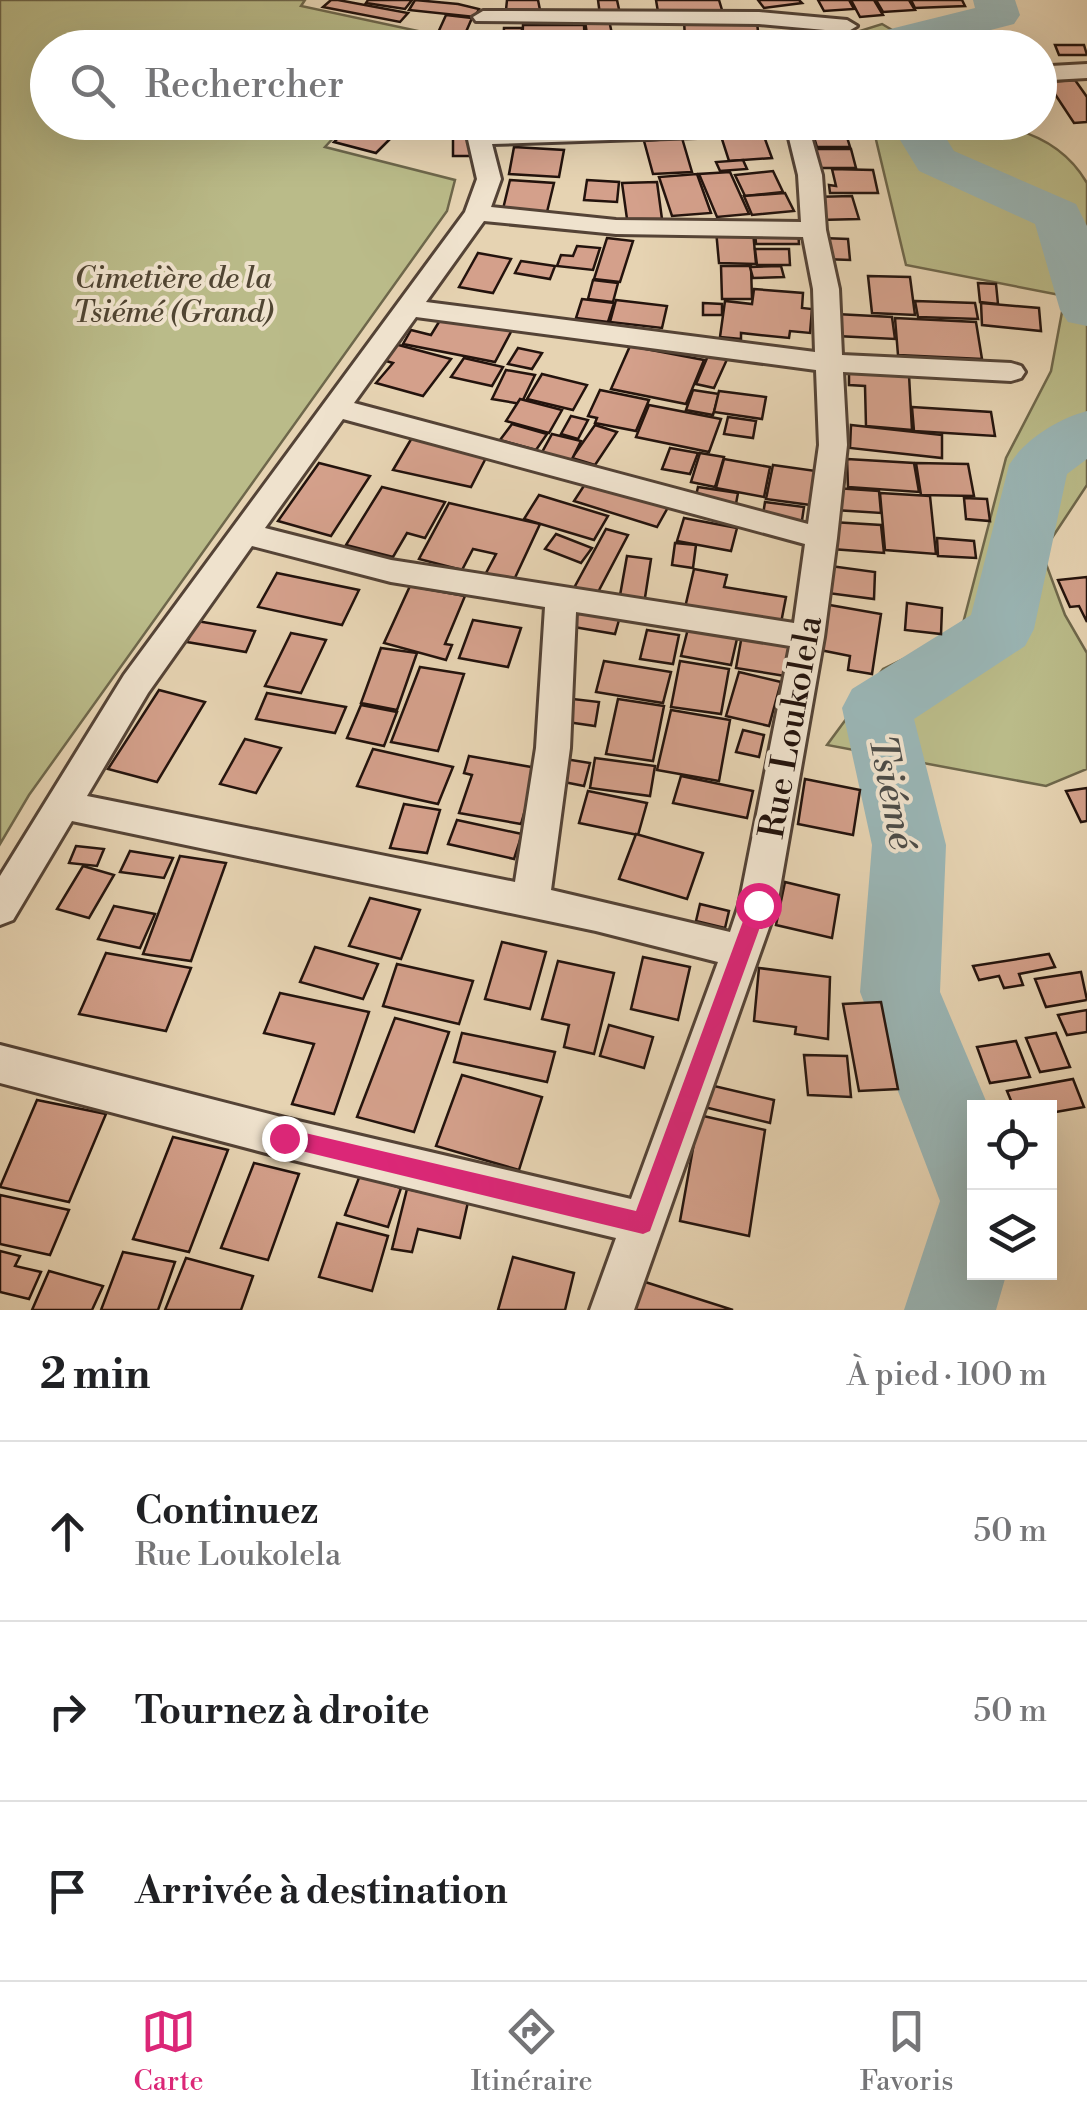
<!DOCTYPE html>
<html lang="fr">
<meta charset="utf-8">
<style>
:root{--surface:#fff;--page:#f2f2f2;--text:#202124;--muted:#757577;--line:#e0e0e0;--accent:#db2777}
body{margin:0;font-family:"Libre Bodoni",serif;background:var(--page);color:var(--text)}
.controls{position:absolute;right:30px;bottom:30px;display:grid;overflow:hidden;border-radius:0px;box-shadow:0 10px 40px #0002}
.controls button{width:90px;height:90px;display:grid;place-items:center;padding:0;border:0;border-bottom:2px solid var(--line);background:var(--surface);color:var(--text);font:50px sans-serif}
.stop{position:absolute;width:30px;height:30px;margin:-22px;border:8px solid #db2777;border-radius:50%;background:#fff}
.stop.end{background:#db2777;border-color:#fff;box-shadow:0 2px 10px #0008}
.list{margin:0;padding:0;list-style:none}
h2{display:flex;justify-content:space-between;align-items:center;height:130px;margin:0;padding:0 40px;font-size:42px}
h2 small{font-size:32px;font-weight:400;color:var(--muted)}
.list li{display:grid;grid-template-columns:65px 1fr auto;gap:30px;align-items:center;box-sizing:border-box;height:180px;padding:0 40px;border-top:2px solid var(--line)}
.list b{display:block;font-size:38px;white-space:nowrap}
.list p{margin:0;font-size:32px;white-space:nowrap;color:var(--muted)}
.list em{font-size:32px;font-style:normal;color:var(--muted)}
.icon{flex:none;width:55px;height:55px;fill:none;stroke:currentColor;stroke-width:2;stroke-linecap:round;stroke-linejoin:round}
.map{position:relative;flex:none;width:1087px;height:1310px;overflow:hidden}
.search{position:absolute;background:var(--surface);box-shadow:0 10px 40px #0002;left:30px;right:30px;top:30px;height:110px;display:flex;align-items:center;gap:25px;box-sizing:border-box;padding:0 35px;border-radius:55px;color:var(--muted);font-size:38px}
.sheet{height:670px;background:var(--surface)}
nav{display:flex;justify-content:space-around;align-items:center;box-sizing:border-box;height:140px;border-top:2px solid var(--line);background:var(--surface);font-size:28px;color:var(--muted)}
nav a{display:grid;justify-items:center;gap:5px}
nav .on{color:var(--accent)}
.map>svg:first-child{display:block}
.green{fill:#babb89;stroke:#6e674b;stroke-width:2.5}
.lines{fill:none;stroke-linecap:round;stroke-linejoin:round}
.river{fill:#9ab6b6;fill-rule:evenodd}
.building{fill:#d4a08b;stroke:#23130d;stroke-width:2.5}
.minor-casing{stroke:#544336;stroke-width:6}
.minor{fill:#efe2cd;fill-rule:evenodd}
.route{fill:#db2777}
.labels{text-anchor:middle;stroke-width:8;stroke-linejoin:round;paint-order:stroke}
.far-park-label{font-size:30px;font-style:italic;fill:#504532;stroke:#efe2cd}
.street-label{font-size:35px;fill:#23130d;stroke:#efe2cd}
.water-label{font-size:38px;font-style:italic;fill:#4d4c48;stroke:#efe2cd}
</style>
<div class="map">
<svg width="1087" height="1310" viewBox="0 0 1087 1310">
<rect width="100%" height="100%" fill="#e6d3b2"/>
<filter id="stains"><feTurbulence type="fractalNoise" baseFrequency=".002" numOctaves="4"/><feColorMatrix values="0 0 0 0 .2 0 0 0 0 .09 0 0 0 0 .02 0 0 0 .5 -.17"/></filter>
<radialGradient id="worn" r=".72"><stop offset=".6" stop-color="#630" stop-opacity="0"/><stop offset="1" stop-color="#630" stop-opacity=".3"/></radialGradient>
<g class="green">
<polygon points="0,0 305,0 301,6 432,34 419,48 48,48 48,122 347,123 325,147 455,180 447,211 29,795 0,844"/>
<polygon points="882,24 916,44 920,47 854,47 850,34"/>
<path d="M872,123C946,123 1043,107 1087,183V485L1042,553L1065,615L1087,653V769L1046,786L827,745L883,669L961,631L1006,458L1051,371L1065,296L906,265Z"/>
</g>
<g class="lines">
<g class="river">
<polygon points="973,0 1015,0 1020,15 1014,24 921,48 844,48 850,39 975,8"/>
<polygon points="889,122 936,122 954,151 1076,204 1087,226 1087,326 1068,322 1060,310 1035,224 919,171"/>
<path d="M1087,411V459L1067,474L1034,629L1025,646L914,719L946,845L940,992L989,1108H974V1272H1007L996,1310H904L940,1201L860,992L872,845L842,708L852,689L971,615L1009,465C1025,439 1058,419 1087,411Z"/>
</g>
</g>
<g class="building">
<polygon points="331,0 338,0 408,13 400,22 323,7"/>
<polygon points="368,0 412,0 405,9 366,3"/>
<polygon points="415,0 458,4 479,9 475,17 409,10"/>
<polygon points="507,0 538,0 540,10 506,10"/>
<polygon points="598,0 617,0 620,14 600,15"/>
<polygon points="656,0 719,0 722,10 658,12"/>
<polygon points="758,0 799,0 802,3 764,8"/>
<polygon points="818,0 849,0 854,9 824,11"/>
<polygon points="851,0 874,0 883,15 860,17"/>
<polygon points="876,0 909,0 915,10 883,12"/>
<polygon points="911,0 962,0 965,6 915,8"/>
<polygon points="446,15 472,18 459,48 432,46"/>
<polygon points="609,20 615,48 589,48 585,21"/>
<polygon points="684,20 757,22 759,41 685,39"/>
<polygon points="523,25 584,25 585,48 522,48"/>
<polygon points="504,28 522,28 521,48 503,48"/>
<polygon points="1055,45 1084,45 1087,55 1059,55"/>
<polygon points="1075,80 1087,97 1087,122 1074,123 1047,82"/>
<polygon points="354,122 407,122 376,153 334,142"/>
<polygon points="436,122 473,122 475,132 434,131"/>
<polygon points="545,122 617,122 616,129 544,127"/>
<polygon points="762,131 772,158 729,161 720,133"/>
<polygon points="477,134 477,156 453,156 453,135"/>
<polygon points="813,134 846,134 850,147 817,147"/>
<polygon points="682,138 692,172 653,174 644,141"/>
<polygon points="514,147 564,150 559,177 509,174"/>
<polygon points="816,149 851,149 856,168 820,168"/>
<polygon points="743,160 747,169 720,171 716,162"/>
<polygon points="832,169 873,170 878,193 830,193 829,185 836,186"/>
<polygon points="773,171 783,192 745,196 735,175"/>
<polygon points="730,172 749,214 717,217 699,174"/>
<polygon points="697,174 711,213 672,216 659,177"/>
<polygon points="510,180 554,183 547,212 503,209"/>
<polygon points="587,180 619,182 617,202 584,200"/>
<polygon points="657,182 662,219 627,219 622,183"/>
<polygon points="785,193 794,211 752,215 744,196"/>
<polygon points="852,196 859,219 819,220 813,197"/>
<polygon points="716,230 753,231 756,264 719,263"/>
<polygon points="755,230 798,231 799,244 756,244"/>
<polygon points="607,238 633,241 620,282 594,279"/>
<polygon points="822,238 848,239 850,260 824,259"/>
<polygon points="577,246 600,248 593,270 557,266 561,255 573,256"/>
<polygon points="755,249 789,249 790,265 757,265"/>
<polygon points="478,253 511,259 493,293 459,287"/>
<polygon points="521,261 555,266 550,279 515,273"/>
<polygon points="721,266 751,266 752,299 722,299"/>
<polygon points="781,266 784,277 753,278 750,267"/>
<polygon points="868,276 910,277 915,315 872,313"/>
<polygon points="593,280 618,283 613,302 588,299"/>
<polygon points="978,283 996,284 998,304 980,302"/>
<polygon points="754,289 803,293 802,308 812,309 810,333 790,331 789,338 741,333 741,339 720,337 725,301 752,304"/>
<polygon points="582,299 614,303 608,322 576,318"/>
<polygon points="616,300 667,306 662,328 610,322"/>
<polygon points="915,301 975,303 978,319 918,317"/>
<polygon points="703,303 722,304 722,315 703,315"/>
<polygon points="981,303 1039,308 1041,331 982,325"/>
<polygon points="836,314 892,317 895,339 837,336"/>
<polygon points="442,317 512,330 495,362 403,344 411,330 431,335"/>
<polygon points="895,318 976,322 982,359 898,355"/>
<polygon points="391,343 451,359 423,396 376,383 393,363 379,359"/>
<polygon points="630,346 704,360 686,404 611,389"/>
<polygon points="518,348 542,353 532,369 508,364"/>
<polygon points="710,351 729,355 714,388 696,384"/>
<polygon points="464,358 503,367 492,386 451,377"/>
<polygon points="506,370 535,375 521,404 492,399"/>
<polygon points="849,370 909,375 912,430 866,426 865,386 849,385"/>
<polygon points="542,374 587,385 573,410 527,399"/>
<polygon points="600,390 649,400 636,431 595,423 597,418 588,416"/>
<polygon points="693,390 719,394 713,415 686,410"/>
<polygon points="719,391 766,397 762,419 714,412"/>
<polygon points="520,399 562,410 549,433 506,421"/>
<polygon points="649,405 721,419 709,452 636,437"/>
<polygon points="912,407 991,412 995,436 914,431"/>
<polygon points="571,416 588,420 578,439 561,434"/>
<polygon points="728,417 756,421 753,438 724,434"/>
<polygon points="512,424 547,434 536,450 500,440"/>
<polygon points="595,425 617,432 595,465 572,458"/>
<polygon points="851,425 942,435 942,458 850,448"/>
<polygon points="552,434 581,441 570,463 540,456"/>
<polygon points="413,436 489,452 471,487 393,470"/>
<polygon points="670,448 698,453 690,474 662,469"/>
<polygon points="700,453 724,457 715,487 691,482"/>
<polygon points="724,459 770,467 764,497 716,488"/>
<polygon points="847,459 914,463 919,492 848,487"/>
<polygon points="319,463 370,476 331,536 278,521"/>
<polygon points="916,463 968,464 974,496 921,495"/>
<polygon points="773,465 823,472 818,506 766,499"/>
<polygon points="589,478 671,502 657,527 574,501"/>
<polygon points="382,487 445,502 425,538 407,533 393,557 346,545"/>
<polygon points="698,487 738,493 735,509 694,504"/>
<polygon points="835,488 879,491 881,513 835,510"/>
<polygon points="880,493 930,496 936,554 885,550"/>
<polygon points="539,495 608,516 594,540 524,519"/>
<polygon points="964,498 987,499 990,521 966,519"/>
<polygon points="765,502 804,507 801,527 762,521"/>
<polygon points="449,503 540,524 513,582 485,575 496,554 473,549 462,570 419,559"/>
<polygon points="684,518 737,528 731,551 677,541"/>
<polygon points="832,522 881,525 884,553 832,549"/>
<polygon points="606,529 628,535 597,594 574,588"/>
<polygon points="556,534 592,548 581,563 545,549"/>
<polygon points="937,538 974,541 976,558 938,556"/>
<polygon points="675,543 696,545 693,568 672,565"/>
<polygon points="627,556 651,559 644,604 619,601"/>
<polygon points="823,565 875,572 874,599 820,592"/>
<polygon points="694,569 727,575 724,587 786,597 780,628 684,612"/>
<polygon points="277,573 359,590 342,625 258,607"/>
<polygon points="1087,577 1087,622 1079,606 1070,607 1058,580"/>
<polygon points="410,586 465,596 445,644 452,645 446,660 384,643"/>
<polygon points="907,603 942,608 941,634 905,630"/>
<polygon points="824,604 881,614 872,674 848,670 850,656 815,649"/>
<polygon points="575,605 621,613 615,634 568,626"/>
<polygon points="473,620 521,628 508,667 459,658"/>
<polygon points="197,621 255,631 246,652 187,642"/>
<polygon points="690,621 739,630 731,665 681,656"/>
<polygon points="647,630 679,635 673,664 640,659"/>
<polygon points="291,633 326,640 301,693 265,686"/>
<polygon points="742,635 789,642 785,676 736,668"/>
<polygon points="381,648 417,653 397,710 361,703"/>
<polygon points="604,661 671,672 663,703 596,692"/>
<polygon points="680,661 729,669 721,714 671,707"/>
<polygon points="420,667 464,674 438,751 391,742"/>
<polygon points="739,672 781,682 769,726 726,716"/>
<polygon points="159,690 205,702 157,782 108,769"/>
<polygon points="267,693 346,707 335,733 256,719"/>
<polygon points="564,698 599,702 595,726 560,721"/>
<polygon points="618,699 664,706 653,761 606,754"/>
<polygon points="361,705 397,712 384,746 347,738"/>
<polygon points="671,710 730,720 719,781 657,770"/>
<polygon points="743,730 764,735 759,757 736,752"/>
<polygon points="245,739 281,748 256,793 220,784"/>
<polygon points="373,749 453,767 438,804 357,786"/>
<polygon points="469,756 537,768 521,824 459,813 472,775 464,773"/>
<polygon points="595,758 655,766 650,796 590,788"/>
<polygon points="565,759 590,763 584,786 559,781"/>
<polygon points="681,776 753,791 747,818 673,803"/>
<polygon points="805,779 860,790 853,835 798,824"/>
<polygon points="1087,788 1087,821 1081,822 1066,791"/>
<polygon points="588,791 647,803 638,835 579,823"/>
<polygon points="404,804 440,810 427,853 390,848"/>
<polygon points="457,820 522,834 514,859 448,844"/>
<polygon points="636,834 703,853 687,899 619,879"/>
<polygon points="76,846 104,849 97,866 69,863"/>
<polygon points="130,851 173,858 164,878 120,872"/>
<polygon points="180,856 226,863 191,961 143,954"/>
<polygon points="83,866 114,875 89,918 57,909"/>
<polygon points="785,882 839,895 832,938 776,925"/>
<polygon points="370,898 420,910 401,959 349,946"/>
<polygon points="700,904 729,911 725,928 696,921"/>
<polygon points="114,906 155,914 140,948 98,939"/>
<polygon points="502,942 546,952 530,1009 485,999"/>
<polygon points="315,947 378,964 363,999 300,982"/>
<polygon points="106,953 191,968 166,1031 79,1014"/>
<polygon points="1049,954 1055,967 1019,974 1023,985 1004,988 999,976 979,980 973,966"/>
<polygon points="643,957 690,967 678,1020 631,1009"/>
<polygon points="558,961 614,973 594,1054 564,1047 569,1025 542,1019"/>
<polygon points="397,964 473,981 459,1024 383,1006"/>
<polygon points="759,968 830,977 828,1039 795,1034 796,1027 754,1021"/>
<polygon points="1081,972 1087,1000 1046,1007 1035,979"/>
<polygon points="280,993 369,1012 334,1114 292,1104 314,1044 264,1033"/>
<polygon points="881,1002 898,1089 859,1091 843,1004"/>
<polygon points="1087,1010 1087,1032 1067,1035 1058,1015"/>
<polygon points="395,1018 449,1032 414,1132 357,1117"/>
<polygon points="609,1025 653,1037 644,1068 600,1056"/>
<polygon points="462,1033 555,1052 547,1082 454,1062"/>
<polygon points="1056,1033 1070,1067 1040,1072 1026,1038"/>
<polygon points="1016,1041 1030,1077 990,1083 977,1047"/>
<polygon points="804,1055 847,1056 851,1097 808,1095"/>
<polygon points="462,1075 542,1097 519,1170 436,1146"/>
<polygon points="1073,1079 1084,1107 1050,1113 1050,1108 1014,1108 1007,1091"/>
<polygon points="697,1082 774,1100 770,1123 692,1104"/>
<polygon points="37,1100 106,1114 69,1202 0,1187"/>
<polygon points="699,1115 765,1130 749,1236 680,1221"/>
<polygon points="173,1137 228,1150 189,1252 133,1239"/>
<polygon points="254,1163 299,1174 268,1260 221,1248"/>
<polygon points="360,1175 401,1188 388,1227 345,1215"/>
<polygon points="407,1189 468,1202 460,1238 418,1229 412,1252 392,1249"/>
<polygon points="0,1195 69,1210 50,1255 0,1244"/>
<polygon points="337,1223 388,1236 372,1291 319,1277"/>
<polygon points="0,1251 20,1256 15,1266 41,1272 29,1299 0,1292"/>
<polygon points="123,1252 175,1262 158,1310 101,1310"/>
<polygon points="513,1257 574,1273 565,1310 498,1310"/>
<polygon points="186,1258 253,1276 241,1310 165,1310"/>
<polygon points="49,1271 103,1286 92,1310 32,1310"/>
<polygon points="642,1281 733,1310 634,1310"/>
</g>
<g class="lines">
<g class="minor-casing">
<g id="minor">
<polygon points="483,11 759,12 847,20 857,26 847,32 759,24 476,21 473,17"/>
<polygon points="1087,64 1087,78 1051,80 1040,73 1051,66"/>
<path d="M464,122H486L488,130L807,122L822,175L826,230L839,289L842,355L1011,363L1021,366L1025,372L1021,378L1011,381L843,372L847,445L837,538L824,637L777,905L634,1310H590L616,1238L285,1158L0,1083V1045L285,1118L631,1199L718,962L596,931L72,821L13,920L0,925V876L124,675L465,212L477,179ZM788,134L798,175L801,222L616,220L491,207L501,179L492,144ZM484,221L616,234L803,237L813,289L815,352L426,302ZM416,317L816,370L819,445L808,524L354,403ZM343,419L805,544L794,623L391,560L265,528ZM252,546L391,582L545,607L536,748L515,882L87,796L148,693ZM576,612L790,646L739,905L730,932L551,890L570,748Z"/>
</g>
</g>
<use href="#minor" class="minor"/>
</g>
<polygon class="route" points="758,897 768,905 650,1231 643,1234 277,1145 274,1138 277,1131 284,1128 636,1211 749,905"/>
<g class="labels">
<g class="far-park-label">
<text x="173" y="288">Cimetière de la<tspan x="173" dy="34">Tsiémé (Grand)</tspan></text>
</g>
<g class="street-label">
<text transform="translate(790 727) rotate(-80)" y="12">Rue Loukolela</text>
</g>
<g class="water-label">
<text transform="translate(893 792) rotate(79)" y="13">Tsiémé</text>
</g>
</g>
<rect width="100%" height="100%" filter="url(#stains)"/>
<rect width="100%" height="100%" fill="url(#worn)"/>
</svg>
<div class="controls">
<button><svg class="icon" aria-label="locate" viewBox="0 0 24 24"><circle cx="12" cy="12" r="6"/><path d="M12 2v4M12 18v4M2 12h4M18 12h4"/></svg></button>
<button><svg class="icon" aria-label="layers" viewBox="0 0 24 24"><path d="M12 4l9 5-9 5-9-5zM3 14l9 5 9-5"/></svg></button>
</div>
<div class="stop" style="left:758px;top:905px"></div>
<div class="stop end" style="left:284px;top:1138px"></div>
<div class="search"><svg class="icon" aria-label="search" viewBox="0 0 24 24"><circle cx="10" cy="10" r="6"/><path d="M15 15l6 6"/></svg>Rechercher</div>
</div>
<section class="sheet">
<h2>2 min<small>À pied · 100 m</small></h2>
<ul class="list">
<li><svg class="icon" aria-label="ahead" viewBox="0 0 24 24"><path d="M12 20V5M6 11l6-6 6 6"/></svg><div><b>Continuez</b><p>Rue Loukolela</p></div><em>50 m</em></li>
<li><svg class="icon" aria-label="right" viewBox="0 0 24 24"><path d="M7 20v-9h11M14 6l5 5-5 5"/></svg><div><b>Tournez à droite</b></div><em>50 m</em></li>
<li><svg class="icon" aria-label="arrive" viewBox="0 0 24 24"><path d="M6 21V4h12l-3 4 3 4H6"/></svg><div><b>Arrivée à destination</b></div></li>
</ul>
</section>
<nav>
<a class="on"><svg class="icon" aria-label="map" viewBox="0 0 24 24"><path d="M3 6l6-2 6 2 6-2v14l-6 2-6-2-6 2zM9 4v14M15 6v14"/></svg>Carte</a>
<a><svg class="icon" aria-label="directions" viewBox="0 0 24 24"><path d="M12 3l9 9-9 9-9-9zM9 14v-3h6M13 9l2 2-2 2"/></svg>Itinéraire</a>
<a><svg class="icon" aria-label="saved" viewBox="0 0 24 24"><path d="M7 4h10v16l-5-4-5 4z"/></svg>Favoris</a>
</nav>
